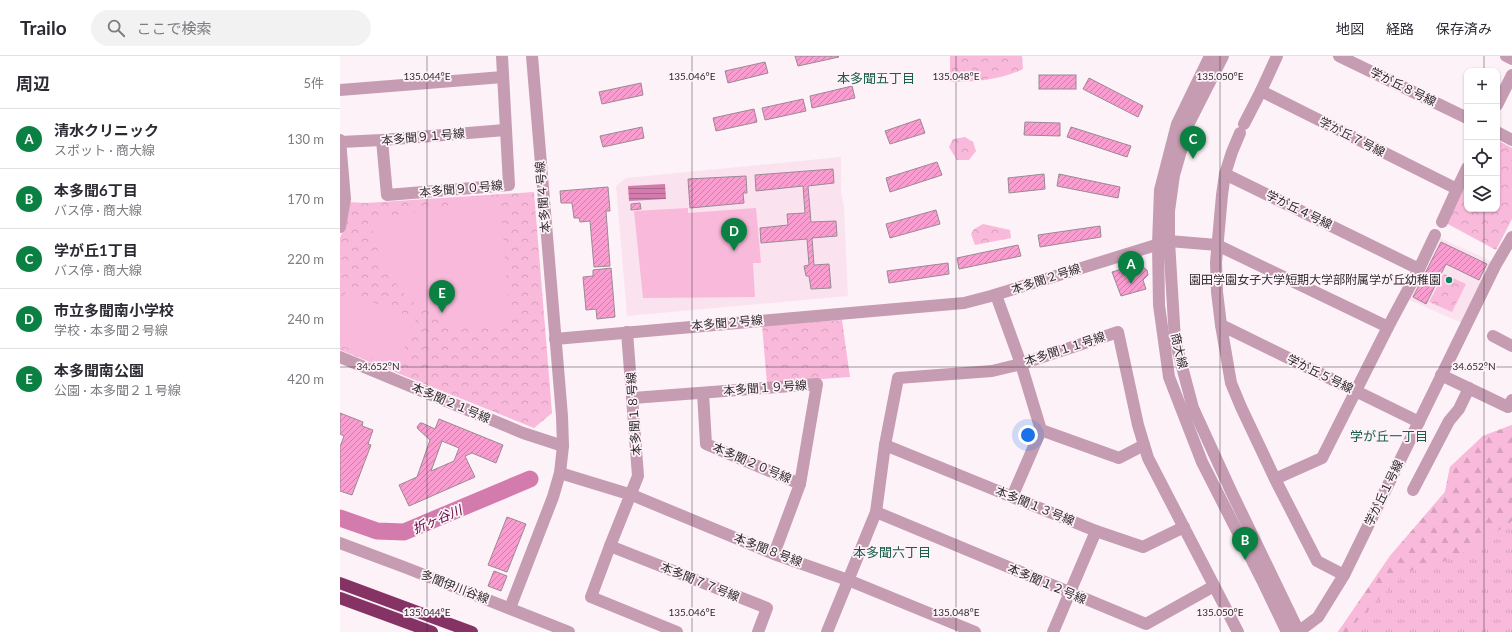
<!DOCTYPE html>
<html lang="ja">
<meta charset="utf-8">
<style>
:root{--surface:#fff;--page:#f2f2f3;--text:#2b2b33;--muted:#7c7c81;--line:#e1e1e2;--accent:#0b8043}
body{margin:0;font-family:Lato,"Noto Sans JP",sans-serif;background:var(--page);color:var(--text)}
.controls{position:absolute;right:12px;top:12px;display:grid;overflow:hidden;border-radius:8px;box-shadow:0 1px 3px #0004}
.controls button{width:36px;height:36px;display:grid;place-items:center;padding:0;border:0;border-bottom:1px solid var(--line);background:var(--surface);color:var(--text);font:20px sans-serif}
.you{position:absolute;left:688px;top:379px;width:14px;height:14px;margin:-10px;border:3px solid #fff;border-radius:50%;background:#1a73e8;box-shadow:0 0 0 6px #1a73e833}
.badge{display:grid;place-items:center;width:26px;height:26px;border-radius:50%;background:var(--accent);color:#fff;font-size:13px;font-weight:700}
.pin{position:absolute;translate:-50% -33px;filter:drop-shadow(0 1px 2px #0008)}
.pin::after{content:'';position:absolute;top:21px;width:14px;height:12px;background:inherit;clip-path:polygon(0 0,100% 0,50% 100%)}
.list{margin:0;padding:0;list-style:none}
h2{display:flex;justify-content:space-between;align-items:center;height:52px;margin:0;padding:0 16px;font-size:17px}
h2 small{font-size:13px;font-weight:400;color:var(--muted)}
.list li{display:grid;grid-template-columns:26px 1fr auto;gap:12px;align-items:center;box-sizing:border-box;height:60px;padding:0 16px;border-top:1px solid var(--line)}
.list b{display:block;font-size:15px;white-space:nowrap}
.list p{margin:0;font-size:13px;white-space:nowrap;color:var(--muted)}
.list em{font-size:13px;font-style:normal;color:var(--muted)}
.icon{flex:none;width:22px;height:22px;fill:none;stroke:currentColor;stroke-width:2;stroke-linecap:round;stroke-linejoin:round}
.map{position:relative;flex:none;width:1172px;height:576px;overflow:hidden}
header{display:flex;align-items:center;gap:24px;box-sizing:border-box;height:56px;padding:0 20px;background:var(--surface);border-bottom:1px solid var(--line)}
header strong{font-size:19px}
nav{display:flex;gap:22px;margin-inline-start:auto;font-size:14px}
.search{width:280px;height:36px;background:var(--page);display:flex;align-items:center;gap:10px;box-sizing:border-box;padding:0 14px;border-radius:22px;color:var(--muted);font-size:15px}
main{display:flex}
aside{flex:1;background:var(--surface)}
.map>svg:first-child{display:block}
.built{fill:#fbe2ef}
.grass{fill:url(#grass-tufts)}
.forest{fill:url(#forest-firs)}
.park{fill:url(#park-crowns)}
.pitch{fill:#f9b9da}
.water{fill:url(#water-rules)}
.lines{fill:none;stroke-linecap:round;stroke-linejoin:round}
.river{stroke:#d37bac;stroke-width:17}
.building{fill:url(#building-hatch);stroke:#9a8a92;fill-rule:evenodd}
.minor{stroke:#c59cb1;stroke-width:12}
.highway{stroke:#843364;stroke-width:12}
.ticks{fill:none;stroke:#2f292c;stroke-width:1;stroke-opacity:0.45}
.poi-dot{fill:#0e8160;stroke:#fdf2f8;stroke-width:1.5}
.labels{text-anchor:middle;stroke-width:3.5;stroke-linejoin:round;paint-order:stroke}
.street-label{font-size:12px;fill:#2f292c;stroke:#fdf2f8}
.poi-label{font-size:12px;fill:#2f292c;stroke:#fdf2f8;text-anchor:end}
.neighbourhood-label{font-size:13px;fill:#185f48;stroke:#fdf2f8}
.water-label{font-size:13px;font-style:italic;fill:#58063d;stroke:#fdf2f8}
.ticks-label{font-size:10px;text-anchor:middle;fill:#2f292c;stroke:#fdf2f8;stroke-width:3.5;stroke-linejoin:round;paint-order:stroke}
</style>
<header>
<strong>Trailo</strong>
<div class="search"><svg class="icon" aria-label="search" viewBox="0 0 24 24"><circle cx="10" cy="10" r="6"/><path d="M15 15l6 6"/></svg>ここで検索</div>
<nav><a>地図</a><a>経路</a><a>保存済み</a></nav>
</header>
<main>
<aside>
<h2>周辺<small>5件</small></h2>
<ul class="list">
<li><span class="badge">A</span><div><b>清水クリニック</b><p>スポット · 商大線</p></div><em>130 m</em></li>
<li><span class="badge">B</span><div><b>本多聞6丁目</b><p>バス停 · 商大線</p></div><em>170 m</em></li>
<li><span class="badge">C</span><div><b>学が丘1丁目</b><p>バス停 · 商大線</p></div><em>220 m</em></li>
<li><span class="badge">D</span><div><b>市立多聞南小学校</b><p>学校 · 本多聞２号線</p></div><em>240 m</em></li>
<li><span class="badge">E</span><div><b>本多聞南公園</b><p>公園 · 本多聞２１号線</p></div><em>420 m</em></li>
</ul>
</aside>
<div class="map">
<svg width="1172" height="576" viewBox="0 0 1172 576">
<defs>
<pattern id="grass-tufts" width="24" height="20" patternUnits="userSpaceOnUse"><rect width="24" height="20" fill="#f9b9da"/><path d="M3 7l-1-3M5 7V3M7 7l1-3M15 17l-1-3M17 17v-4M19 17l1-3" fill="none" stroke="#d69fbb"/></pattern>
<pattern id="forest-firs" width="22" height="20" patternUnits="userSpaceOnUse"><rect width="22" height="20" fill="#f9b9da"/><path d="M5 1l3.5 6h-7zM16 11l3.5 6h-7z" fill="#d69fbb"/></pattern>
<pattern id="park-crowns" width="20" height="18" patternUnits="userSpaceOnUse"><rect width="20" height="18" fill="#f9b9da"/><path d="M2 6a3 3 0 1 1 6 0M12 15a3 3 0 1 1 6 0" fill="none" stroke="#d69fbb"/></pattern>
<pattern id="water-rules" width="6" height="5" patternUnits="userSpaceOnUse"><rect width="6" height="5" fill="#d37bac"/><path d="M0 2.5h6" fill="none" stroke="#ac658c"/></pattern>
<pattern id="building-hatch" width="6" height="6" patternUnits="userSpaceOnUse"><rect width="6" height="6" fill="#f99dd0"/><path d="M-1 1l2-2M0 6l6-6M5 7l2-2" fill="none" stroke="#ca80a9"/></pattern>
</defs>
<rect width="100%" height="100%" fill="#fdf2f8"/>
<g class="built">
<polygon points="501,101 501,137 504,150 508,240 287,260 276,130 286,122"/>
<polygon points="1098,181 1151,205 1122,267 1067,243"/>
</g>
<polygon class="grass" points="1172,369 1172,576 998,576 1050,500 1105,436 1110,411 1143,380"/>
<polygon class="forest" points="1172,369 1172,465 1135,491 1089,512 1067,515 1015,567 1008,576 998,576 1050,500 1105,436 1110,411 1143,380"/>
<g class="park">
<path d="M610,0H682L683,13C661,24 634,26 610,26Z"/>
<polygon points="625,81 633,86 636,95 629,104 617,104 609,91 613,83"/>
<polygon points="1157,84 1172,92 1172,163 1156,194 1106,167 1127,124 1127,153 1157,153"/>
<polygon points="194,136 212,357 194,372 0,294 0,182 7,164 8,146 26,147"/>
<polygon points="643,168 670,174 671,182 635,189 631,178 634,173"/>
<polygon points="1104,218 1126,228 1112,256 1089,246"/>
<polygon points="502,264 510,321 427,327 422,269"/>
</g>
<g class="pitch">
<path d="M150,142L161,148L170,271C97,281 40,237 31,164Z"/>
<polygon points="348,152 348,157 416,152 421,207 413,207 415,241 303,242 294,155"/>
<polygon points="6,236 76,263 57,312 0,289 0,252"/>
</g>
<polygon class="water" points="325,128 326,143 289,145 288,130"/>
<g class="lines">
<polyline class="river" points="0,462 37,475 64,476 190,423"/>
</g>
<g class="building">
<polygon points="455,0 498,0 499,1 458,10"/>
<polygon points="425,6 428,17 388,27 385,15"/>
<rect x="699" y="19" width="37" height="14"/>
<polygon points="749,22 803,50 798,61 743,33"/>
<polygon points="301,27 303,39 262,48 259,36"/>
<polygon points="512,30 515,42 472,52 470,40"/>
<polygon points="463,43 466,55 425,64 422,52"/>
<polygon points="414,53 417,66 376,75 373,62"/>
<polygon points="580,63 585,77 550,88 545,75"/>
<polygon points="685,66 720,67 720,80 684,79"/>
<polygon points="302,71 304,82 263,91 260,80"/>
<polygon points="731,71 791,90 787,101 727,81"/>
<polygon points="597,106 602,119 550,136 546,122"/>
<polygon points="493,113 494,127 468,130 471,166 496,165 497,180 472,182 474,209 489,208 491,232 471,233 469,220 466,220 464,210 469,209 467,183 421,187 420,172 448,169 447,158 465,157 463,130 416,135 415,119"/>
<polygon points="704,118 705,133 669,137 668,122"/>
<polygon points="719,118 780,131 778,142 717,130"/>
<polygon points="406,120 407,137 403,137 404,147 350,152 348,123"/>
<polygon points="268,131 270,155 266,155 270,210 254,211 250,165 240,166 239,162 234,162 232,147 221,147 220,135"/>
<polygon points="300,147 301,153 291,154 291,148"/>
<polygon points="596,154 600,168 550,182 546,168"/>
<polygon points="760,170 761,181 700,191 698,179"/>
<polygon points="1101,186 1147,208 1139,224 1106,208 1086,248 1073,241"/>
<polygon points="678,189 681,200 619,213 617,202"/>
<polygon points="608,207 609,218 549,227 547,215"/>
<polygon points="799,208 807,214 808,219 803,224 806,233 781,240 772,216"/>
<polygon points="271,212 275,261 257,263 256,253 246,254 243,221 253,220 253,214"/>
<polygon points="0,357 23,366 22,370 33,374 28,388 31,389 12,439 0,435 0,391 4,380 0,378"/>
<path d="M99,363L163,389L156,407L132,397L125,400L135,421L69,450L59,429L77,421L90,384L78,373L77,371L80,367H82L95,373ZM102,385L119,392L114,405L91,415Z"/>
<polygon points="167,461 186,468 167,516 148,509"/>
<polygon points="154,515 167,520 161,535 148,530"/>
</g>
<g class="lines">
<g class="minor">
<polyline points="870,0 837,68 820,134 818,188 819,249 829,321 862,406 922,524 947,576"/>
<polyline points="883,0 849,67 834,119 829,155 829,185 835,284 853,352 891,435 959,576"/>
<polyline points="937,0 921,35 1117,133 1127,112"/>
<polyline points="999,0 1127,62"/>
<polyline points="1166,0 1172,3"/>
<polyline points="0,34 163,21"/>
<polyline points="1157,49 1172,19"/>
<polyline points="904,68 921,35"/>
<polyline points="1157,76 1172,84"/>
<polyline points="0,84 5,143 0,171"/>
<polyline points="42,84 47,139 169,129 162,0"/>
<polyline points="0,86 42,84 165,74"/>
<polyline points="885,118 892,96 900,77"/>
<polyline points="1102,166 1117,133"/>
<polyline points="1079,213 1095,179"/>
<polyline points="656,239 681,308 701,374 672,441"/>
<polyline points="881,269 1079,366"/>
<polyline points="1153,280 1172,290"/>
<polyline points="215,283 624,247 651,240 829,185 877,189 1048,271"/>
<polyline points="0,301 183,377 223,390"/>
<polyline points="1101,319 1168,351 1172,344"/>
<polyline points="363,337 366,388 460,428"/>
<polyline points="293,342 477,328 460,428 434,498"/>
<polyline points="701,374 779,402 804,389"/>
<polyline points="545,389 756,475 803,491 844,471"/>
<polyline points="220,417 292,439 434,498 508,524 635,576"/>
<polyline points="935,423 982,402 1048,271 1079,213 885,118 882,139 876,206 877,236 881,269 891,327 901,351 935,423 977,505 1004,519"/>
<polyline points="1073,434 1109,365 1119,353 1129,332"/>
<polyline points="536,456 806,568 874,530"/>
<polyline points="0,487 64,511 229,576"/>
<polyline points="270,490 298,420 287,276"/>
<polyline points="170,552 213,441 220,417 223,390 222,360 192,0"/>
<polyline points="337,576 251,541 270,490 427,552 418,576"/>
<polyline points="487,576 536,456 545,389 558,322 652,315 681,308 778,276 798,369 808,402 898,576"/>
<polyline points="713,576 756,475"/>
<polyline points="958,576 978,561 1004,519 1155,210 1172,181"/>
</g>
<g class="highway">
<polyline points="0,527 132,576"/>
<polyline points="0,542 92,576"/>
</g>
</g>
<path class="ticks" d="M87,0V576M352,0V576M616,0V576M880,0V576M1144,0V15M1144,153V576M0,311H1172"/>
<circle class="poi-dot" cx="1109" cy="224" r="4"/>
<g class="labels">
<g class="street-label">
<text transform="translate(1063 31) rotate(26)" y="4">学が丘８号線</text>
<text transform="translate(83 81) rotate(-5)" y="4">本多聞９１号線</text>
<text transform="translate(1012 81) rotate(27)" y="4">学が丘７号線</text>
<text transform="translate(121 133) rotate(-5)" y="4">本多聞９０号線</text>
<text transform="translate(203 141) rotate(-95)" y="4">本多聞４号線</text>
<text transform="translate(959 154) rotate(26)" y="4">学が丘４号線</text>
<text transform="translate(706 223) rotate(-18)" y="4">本多聞２号線</text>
<text transform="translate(387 267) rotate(-5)" y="4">本多聞２号線</text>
<text transform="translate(725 293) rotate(-18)" y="4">本多聞１１号線</text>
<text transform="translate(839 295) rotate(77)" y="4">商大線</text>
<text transform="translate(980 318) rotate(26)" y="4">学が丘５号線</text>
<text transform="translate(425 332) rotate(-4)" y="4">本多聞１９号線</text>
<text transform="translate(111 347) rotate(23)" y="4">本多聞２１号線</text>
<text transform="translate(294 358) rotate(-94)" y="4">本多聞１８号線</text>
<text transform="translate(412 407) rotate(23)" y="4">本多聞２０号線</text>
<text transform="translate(1044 437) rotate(-64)" y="4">学が丘１号線</text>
<text transform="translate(695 450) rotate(22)" y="4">本多聞１３号線</text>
<text transform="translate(428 494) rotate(21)" y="4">本多聞８号線</text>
<text transform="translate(360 526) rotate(22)" y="4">本多聞７７号線</text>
<text transform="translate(707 528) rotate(23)" y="4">本多聞１２号線</text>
<text transform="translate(115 531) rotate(21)" y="4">多聞伊川谷線</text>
</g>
<g class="poi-label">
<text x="1101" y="228">園田学園女子大学短期大学部附属学が丘幼稚園</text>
</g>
<g class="neighbourhood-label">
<text x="536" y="27">本多聞五丁目</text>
<text x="1049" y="385">学が丘一丁目</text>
<text x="552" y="501">本多聞六丁目</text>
</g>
<g class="water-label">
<text transform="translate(97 463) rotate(-23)" y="5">折ヶ谷川</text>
</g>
</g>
<g class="ticks-label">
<text x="87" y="24">135.044°E</text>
<text x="352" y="24">135.046°E</text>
<text x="616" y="24">135.048°E</text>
<text x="880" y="24">135.050°E</text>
<text x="38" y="314">34.652°N</text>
<text x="1134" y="314">34.652°N</text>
<text x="87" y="560">135.044°E</text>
<text x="352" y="560">135.046°E</text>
<text x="616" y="560">135.048°E</text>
<text x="880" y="560">135.050°E</text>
</g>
</svg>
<div class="controls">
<button>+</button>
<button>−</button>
<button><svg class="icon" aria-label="locate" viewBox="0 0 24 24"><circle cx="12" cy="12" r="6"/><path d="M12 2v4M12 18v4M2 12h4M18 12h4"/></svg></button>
<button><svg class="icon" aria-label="layers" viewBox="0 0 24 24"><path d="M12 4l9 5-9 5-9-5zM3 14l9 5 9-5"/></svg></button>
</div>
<div class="you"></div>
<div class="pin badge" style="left:791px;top:228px">A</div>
<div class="pin badge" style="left:905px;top:504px">B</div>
<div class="pin badge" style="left:853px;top:103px">C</div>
<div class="pin badge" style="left:394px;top:195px">D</div>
<div class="pin badge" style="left:102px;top:257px">E</div>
</div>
</main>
